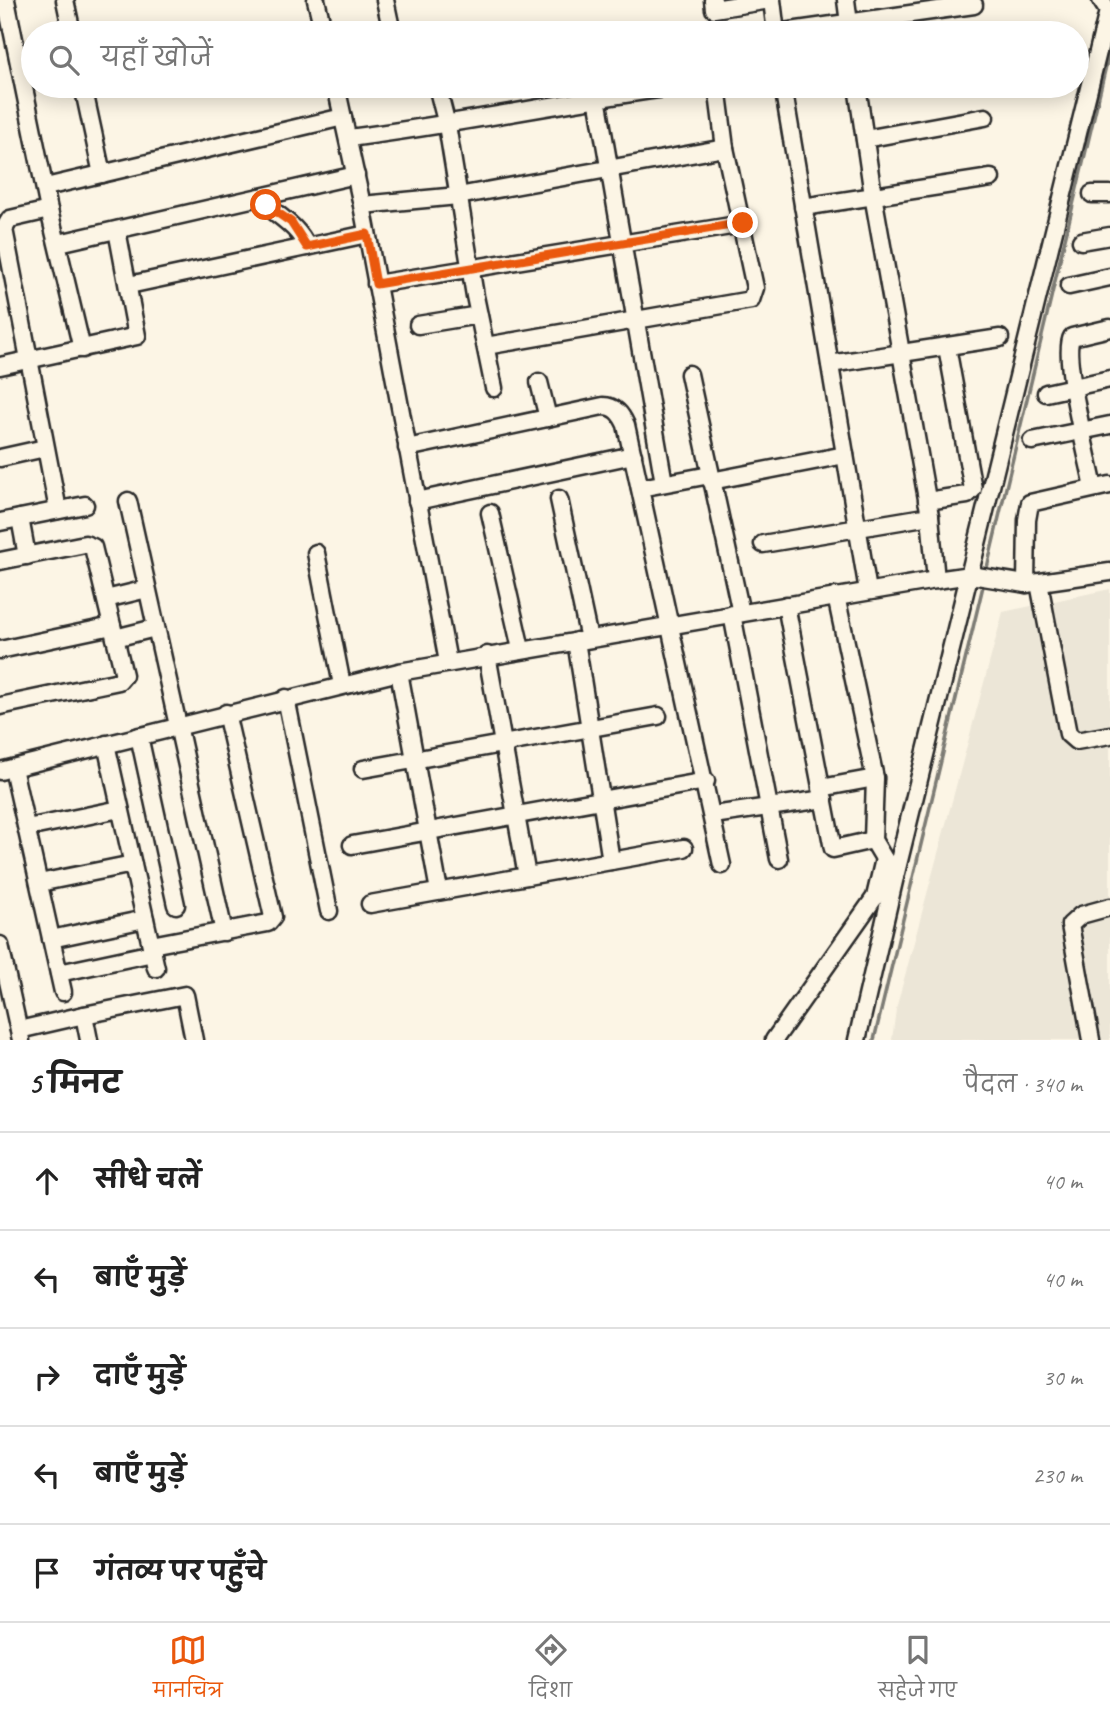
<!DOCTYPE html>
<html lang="hi">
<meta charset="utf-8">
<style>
:root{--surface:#fff;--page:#f2f2f2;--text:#222;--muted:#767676;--line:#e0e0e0;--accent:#ea580c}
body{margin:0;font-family:Caveat,"Playpen Sans Deva",sans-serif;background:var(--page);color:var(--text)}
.stop{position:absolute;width:21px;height:21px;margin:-16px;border:5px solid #ea580c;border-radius:50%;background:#fff}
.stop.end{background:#ea580c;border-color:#fff;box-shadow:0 2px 7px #0008}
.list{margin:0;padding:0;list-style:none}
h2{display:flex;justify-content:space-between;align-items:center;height:91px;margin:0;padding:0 28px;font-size:30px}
h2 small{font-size:23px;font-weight:400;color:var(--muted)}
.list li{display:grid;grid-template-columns:46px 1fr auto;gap:21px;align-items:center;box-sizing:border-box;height:98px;padding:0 28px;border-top:2px solid var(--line)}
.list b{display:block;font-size:26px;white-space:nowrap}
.list em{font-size:23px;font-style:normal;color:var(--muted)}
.icon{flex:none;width:38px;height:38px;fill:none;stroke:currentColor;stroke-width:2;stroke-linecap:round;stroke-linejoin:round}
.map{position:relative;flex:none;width:1110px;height:1040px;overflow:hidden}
.search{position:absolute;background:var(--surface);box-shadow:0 4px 18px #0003;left:21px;right:21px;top:21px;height:77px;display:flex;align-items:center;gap:18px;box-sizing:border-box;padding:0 24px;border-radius:38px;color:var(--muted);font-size:26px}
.sheet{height:581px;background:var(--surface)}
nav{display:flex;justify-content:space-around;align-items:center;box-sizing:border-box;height:98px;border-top:2px solid var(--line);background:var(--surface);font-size:19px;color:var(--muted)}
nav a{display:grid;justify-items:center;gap:4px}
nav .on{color:var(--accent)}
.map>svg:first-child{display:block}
.built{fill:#ece6d7}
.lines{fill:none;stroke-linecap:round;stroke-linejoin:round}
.stream{stroke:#7d7b74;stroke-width:3.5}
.minor-casing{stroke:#2b2b2b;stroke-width:21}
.minor{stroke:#fcf5e5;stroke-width:16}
.route{stroke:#ea580c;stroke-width:9}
</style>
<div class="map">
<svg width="1110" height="1040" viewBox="0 0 1110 1040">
<rect width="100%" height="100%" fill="#fcf5e5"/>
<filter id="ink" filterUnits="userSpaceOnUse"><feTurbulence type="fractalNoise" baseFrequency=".0143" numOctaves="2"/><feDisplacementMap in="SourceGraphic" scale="14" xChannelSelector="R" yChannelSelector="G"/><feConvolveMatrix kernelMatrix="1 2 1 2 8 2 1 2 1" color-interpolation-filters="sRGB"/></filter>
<g filter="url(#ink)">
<polygon class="built" points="1110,589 1110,1040 892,1040 896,1009 1003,612"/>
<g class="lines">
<g class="stream">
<polyline points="986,572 1110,49"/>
<polyline points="874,1040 984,582"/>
</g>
<g class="minor-casing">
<g id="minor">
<polyline points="6,0 49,210 82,349"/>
<polyline points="65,0 72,33"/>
<polyline points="316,0 324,33"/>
<polyline points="385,0 392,33"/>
<polyline points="713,0 714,9 770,0"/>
<polyline points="772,0 776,33"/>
<polyline points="846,0 850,31"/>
<polyline points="776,33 974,5"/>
<polyline points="83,86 102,174"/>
<polyline points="336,86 362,205 448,662"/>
<polyline points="437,86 447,125 475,296 494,388"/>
<polyline points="595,86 664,483"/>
<polyline points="783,86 868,591"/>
<polyline points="857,86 873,195 930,516 936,580"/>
<path d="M349,138C459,124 568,101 679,86"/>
<polyline points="865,139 985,117"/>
<polyline points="46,187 343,117"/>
<polyline points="1092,194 1110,194"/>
<path d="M259,198C276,216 296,223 307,247"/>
<polyline points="362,205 458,196 725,148"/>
<polyline points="803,207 991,178"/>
<polyline points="49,210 10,219 4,229 58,510"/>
<polyline points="1081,241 1110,236"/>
<polyline points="59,243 356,175"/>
<polyline points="376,284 743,224"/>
<polyline points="129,285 367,234"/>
<polyline points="1069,286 1110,277"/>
<polyline points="418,325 479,315"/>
<polyline points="486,346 751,300 755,288 725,148 717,86"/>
<polyline points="830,364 1000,338"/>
<polyline points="0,366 137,336 117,230"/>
<polyline points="689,374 741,613"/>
<polyline points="539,382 548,418"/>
<polyline points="1046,393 1110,379"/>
<polyline points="1032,441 1110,425"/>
<path d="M407,448L603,406C615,406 621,414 626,425L722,865"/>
<polyline points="0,458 45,448"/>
<polyline points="711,481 845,455"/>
<polyline points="640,488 710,475"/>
<path d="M1094,488C1089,462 1061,354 1072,337L1110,328"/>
<polyline points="559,499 589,639"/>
<polyline points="128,501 224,932"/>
<polyline points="417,501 633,455"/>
<polyline points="927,501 967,495 973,489 947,347"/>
<polyline points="490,513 521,649"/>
<polyline points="20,518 27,556"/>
<polyline points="0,522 85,505"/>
<polyline points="763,544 930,516"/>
<polyline points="316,553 342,685"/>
<polyline points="0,561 85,544 93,547 124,675 119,681 0,706"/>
<polyline points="1039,583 1068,734 1076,741 1110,735"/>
<polyline points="1026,584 1027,520 1030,503 1110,485"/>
<polyline points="836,596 875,778 873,840 895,877"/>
<polyline points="106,599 147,589"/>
<polyline points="786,605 833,849 873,840"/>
<polyline points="732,614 779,859"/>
<polyline points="115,638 155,628"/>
<polyline points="576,641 611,861"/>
<polyline points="0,650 112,626"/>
<polyline points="487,655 527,876"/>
<polyline points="399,672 439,891"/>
<polyline points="286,698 329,911"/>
<polyline points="139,736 176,905"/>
<polyline points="106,744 156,968"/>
<polyline points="13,768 63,992"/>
<polyline points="363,769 658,716"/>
<polyline points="0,771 399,672 936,580 971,575 1026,584 1110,572"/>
<polyline points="821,788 875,778"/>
<polyline points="713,815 824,799"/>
<polyline points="27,828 120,809"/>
<polyline points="352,845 706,781"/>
<polyline points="39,883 133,864"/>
<polyline points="370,904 684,848"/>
<polyline points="51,939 145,919"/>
<polyline points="0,945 21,1040"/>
<polyline points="151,945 268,923 273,917 226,713"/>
<polyline points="59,973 153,953"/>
<polyline points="84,1015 185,995 194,1040"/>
<polyline points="19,1030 84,1015 89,1040"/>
<polyline points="774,1040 875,897 884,859"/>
<polyline points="857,1040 895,877 1108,11 1101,0"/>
<polyline points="1091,1040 1070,925 1081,915 1110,907"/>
</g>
</g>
<use href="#minor" class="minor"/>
</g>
</g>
<g class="lines" filter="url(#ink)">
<polyline class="route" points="266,205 291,222 307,247 367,234 376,284 743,223"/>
</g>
</svg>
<div class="stop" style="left:266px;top:205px"></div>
<div class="stop end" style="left:743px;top:223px"></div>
<div class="search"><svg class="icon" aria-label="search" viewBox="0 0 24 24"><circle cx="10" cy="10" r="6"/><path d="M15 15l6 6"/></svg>यहाँ खोजें</div>
</div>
<section class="sheet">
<h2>5 मिनट<small>पैदल · 340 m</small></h2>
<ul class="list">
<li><svg class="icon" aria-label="ahead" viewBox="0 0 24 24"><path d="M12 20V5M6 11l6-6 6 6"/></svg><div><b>सीधे चलें</b></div><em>40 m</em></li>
<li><svg class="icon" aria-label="left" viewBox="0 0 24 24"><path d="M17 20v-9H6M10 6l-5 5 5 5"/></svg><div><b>बाएँ मुड़ें</b></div><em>40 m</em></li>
<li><svg class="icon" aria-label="right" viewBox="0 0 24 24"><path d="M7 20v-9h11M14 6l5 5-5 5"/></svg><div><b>दाएँ मुड़ें</b></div><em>30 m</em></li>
<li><svg class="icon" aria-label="left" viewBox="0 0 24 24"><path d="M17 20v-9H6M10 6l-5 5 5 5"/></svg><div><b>बाएँ मुड़ें</b></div><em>230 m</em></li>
<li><svg class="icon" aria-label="arrive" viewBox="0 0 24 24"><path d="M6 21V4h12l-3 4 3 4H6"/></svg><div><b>गंतव्य पर पहुँचे</b></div></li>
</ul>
</section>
<nav>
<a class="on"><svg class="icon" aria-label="map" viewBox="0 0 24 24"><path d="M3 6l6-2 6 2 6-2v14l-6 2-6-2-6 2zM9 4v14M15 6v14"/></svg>मानचित्र</a>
<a><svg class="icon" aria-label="directions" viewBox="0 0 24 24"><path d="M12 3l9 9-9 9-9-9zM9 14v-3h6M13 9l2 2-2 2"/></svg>दिशा</a>
<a><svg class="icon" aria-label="saved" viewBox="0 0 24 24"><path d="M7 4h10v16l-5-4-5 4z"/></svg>सहेजे गए</a>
</nav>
